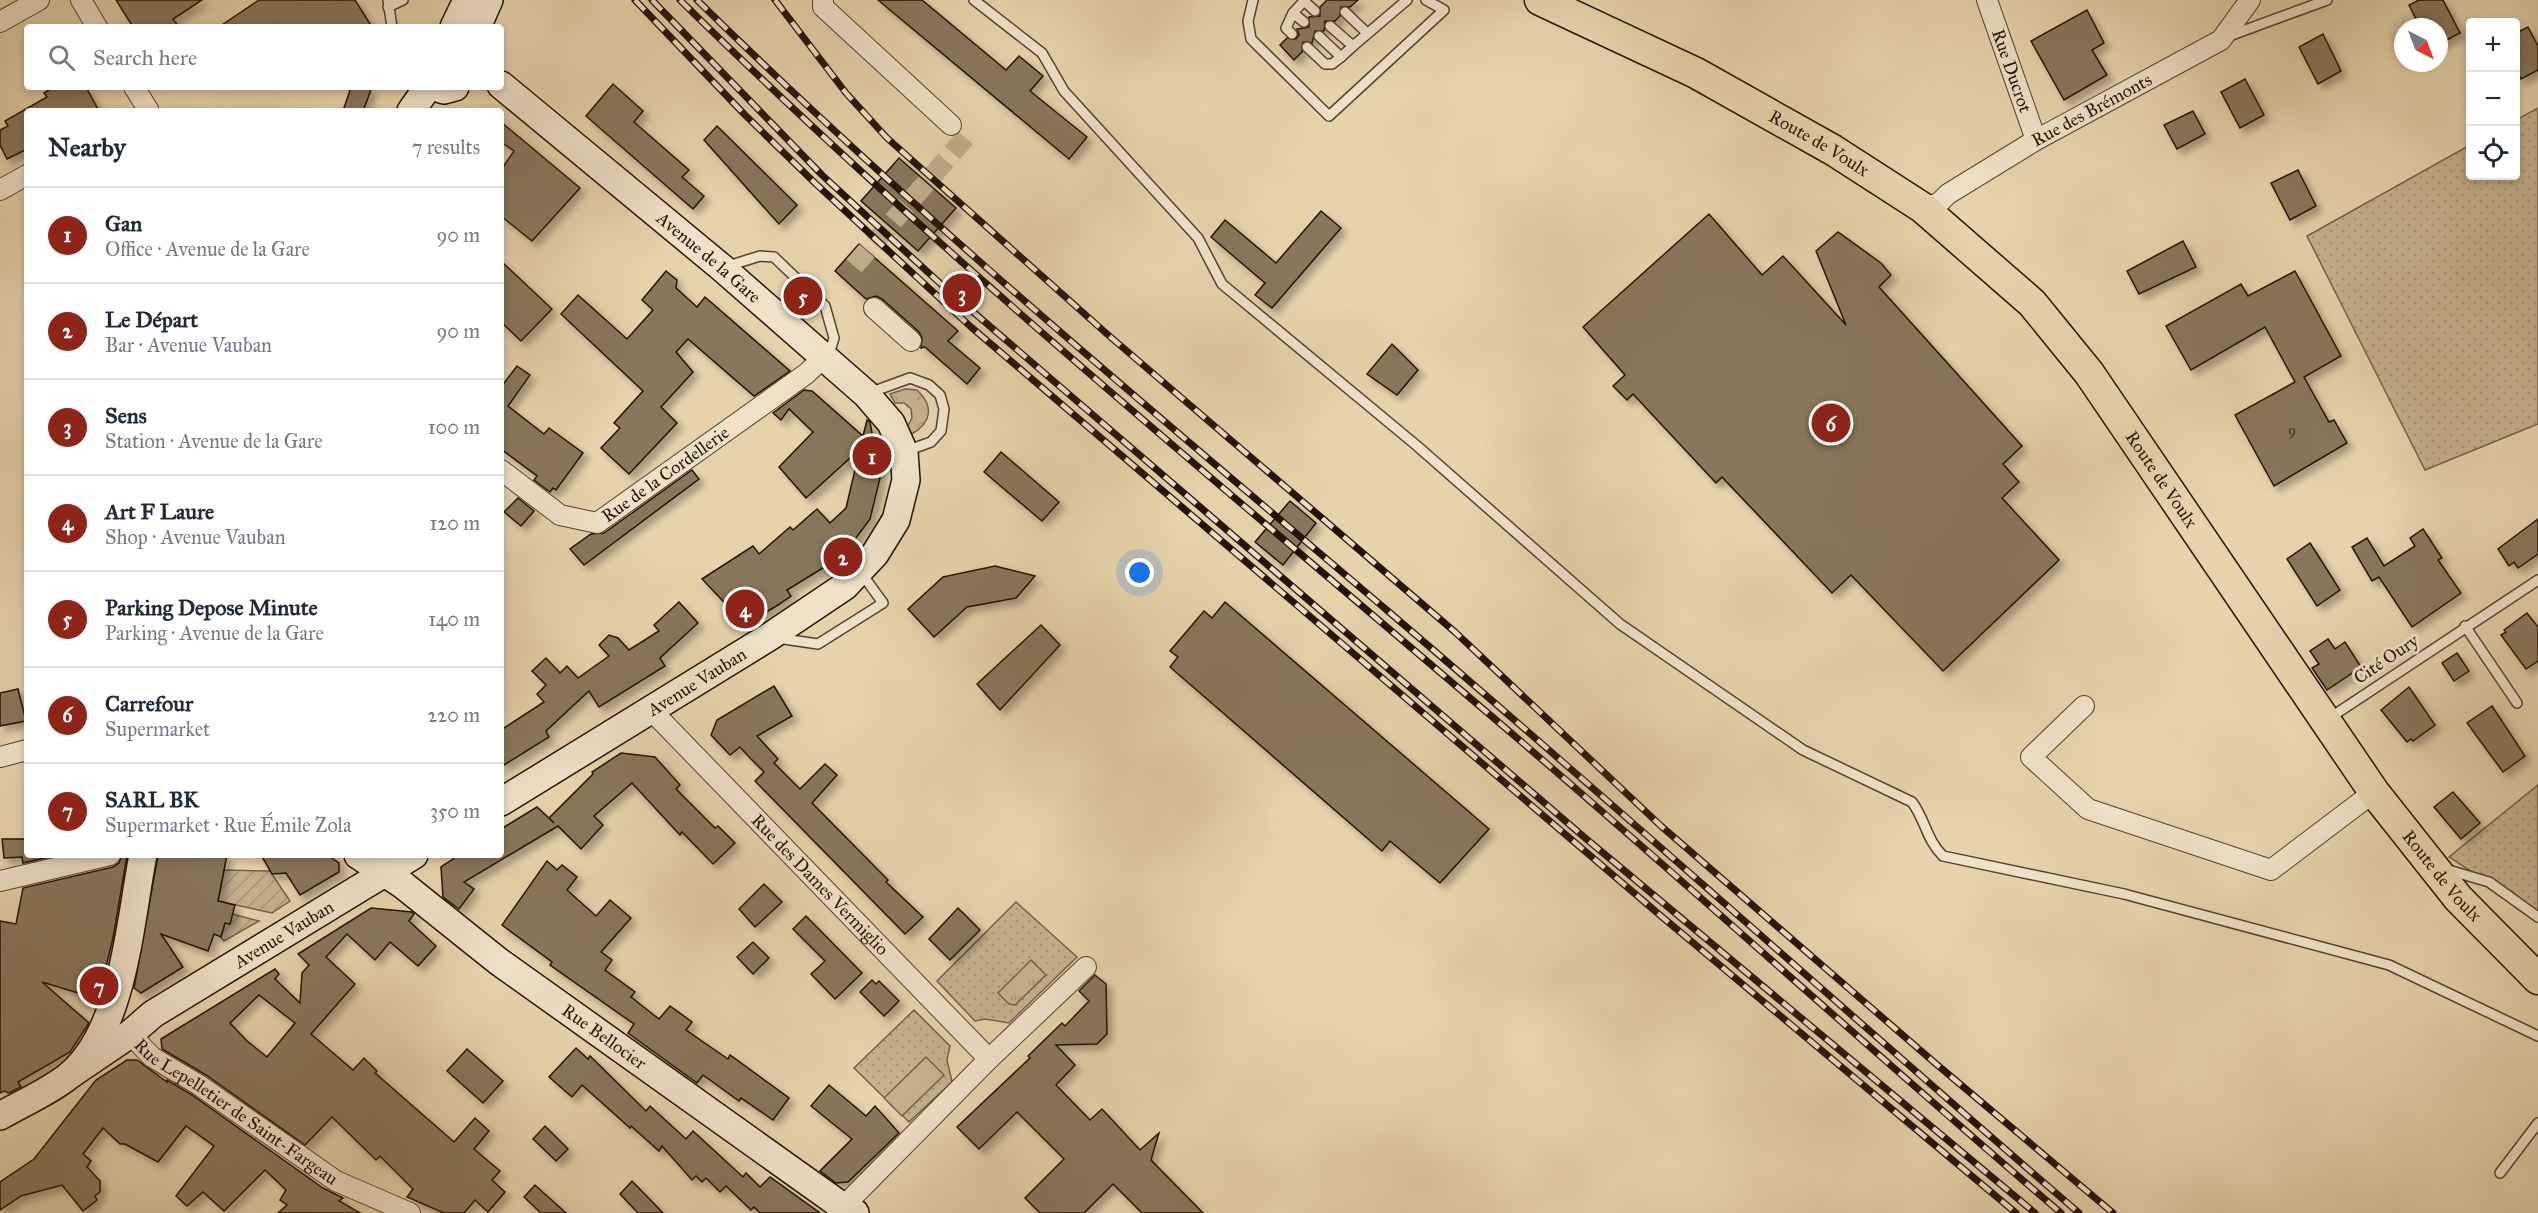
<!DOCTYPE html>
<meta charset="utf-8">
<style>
:root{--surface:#fff;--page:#f2f2f3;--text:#1f2937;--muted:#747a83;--line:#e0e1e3;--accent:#8f2418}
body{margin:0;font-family:"IM FELL Great Primer",serif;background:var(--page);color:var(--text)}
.controls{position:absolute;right:18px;top:18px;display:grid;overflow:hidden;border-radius:6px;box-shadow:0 3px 9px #0003}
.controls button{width:54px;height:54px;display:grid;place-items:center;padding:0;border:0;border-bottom:2px solid var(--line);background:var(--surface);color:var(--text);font:30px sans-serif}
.compass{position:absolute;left:2394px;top:18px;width:54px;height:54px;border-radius:50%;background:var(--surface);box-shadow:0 3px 9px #0003;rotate:138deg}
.you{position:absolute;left:1140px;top:573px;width:21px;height:21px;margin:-15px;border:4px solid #fff;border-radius:50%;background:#1a73e8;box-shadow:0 0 0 9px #1a73e833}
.badge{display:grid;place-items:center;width:39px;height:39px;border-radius:50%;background:var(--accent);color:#fff;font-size:20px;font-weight:700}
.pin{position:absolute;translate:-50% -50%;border:3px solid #fff;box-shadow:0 2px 6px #0006}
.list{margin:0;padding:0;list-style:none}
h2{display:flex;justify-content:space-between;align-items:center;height:78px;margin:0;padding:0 24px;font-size:26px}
h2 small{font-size:20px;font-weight:400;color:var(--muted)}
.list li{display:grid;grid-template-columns:39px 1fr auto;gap:18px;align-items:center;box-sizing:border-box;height:96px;padding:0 24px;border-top:2px solid var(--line)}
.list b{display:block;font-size:22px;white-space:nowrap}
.list p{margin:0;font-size:20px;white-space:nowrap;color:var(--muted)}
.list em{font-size:20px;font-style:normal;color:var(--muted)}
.icon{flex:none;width:33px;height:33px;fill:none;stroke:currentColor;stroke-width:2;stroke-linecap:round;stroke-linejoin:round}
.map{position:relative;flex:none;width:2538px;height:1213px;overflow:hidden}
.search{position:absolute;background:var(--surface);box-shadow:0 3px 9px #0003;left:24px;top:24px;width:480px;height:66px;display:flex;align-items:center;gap:15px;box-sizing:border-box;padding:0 21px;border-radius:6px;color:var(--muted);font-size:22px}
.panel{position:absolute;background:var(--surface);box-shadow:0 3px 9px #0003;left:24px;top:108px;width:480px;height:750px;border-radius:6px}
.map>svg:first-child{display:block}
.grass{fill:url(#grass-dots);stroke:#74624a;stroke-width:1.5}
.forest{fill:url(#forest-crowns);stroke:#74624a;stroke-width:1.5}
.park{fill:url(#park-tufts);stroke:#74624a;stroke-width:1.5}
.garden{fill:url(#garden-furrows);stroke:#74624a;stroke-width:1.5}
.pitch{fill:#c5b28f;stroke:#74624a;stroke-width:1.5}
.building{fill:#88775b;stroke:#231304;stroke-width:1.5;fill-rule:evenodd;filter:url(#shadow)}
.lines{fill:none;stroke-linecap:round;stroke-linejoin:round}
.street-tunnel{stroke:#bfad8a;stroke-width:20;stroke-dasharray:20 10;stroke-linecap:butt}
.lane-casing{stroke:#54432e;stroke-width:12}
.street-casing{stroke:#54432e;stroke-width:22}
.secondary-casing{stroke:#231304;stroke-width:30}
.primary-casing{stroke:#231304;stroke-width:33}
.lane{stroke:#efe2c9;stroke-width:9}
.street{stroke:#efe2c9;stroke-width:20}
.secondary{stroke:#efe2c9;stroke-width:27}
.primary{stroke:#e6d3ac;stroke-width:30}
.rail-casing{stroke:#231304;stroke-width:7}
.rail{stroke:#efe2c9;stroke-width:4.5;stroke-dasharray:14;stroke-linecap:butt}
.labels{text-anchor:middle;stroke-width:6;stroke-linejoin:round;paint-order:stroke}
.number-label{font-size:15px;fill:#3c2c1a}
.street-label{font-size:18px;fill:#231304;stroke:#efe2c9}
</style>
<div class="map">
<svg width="2538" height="1213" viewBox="0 0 2538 1213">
<defs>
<pattern id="grass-dots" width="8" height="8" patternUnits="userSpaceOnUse" patternTransform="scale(1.5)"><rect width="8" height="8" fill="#c5b28f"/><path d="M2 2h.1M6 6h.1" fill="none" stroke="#a9987a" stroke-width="1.8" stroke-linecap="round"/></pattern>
<pattern id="forest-crowns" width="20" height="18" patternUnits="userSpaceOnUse" patternTransform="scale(1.5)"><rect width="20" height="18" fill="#c5b28f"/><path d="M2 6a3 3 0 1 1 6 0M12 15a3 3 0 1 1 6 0" fill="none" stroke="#a9987a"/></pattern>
<pattern id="park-tufts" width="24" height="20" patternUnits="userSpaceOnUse" patternTransform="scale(1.5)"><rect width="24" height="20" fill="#c5b28f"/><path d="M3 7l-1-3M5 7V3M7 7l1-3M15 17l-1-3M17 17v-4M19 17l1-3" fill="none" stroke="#a9987a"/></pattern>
<pattern id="garden-furrows" width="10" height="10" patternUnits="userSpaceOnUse" patternTransform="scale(1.5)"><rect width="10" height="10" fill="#c5b28f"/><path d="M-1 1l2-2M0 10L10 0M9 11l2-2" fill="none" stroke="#a9987a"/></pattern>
<filter id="shadow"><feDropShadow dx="5.5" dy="5.5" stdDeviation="3" flood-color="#0004"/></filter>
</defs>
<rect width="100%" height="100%" fill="#e6d3ac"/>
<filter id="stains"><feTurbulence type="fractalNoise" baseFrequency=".00333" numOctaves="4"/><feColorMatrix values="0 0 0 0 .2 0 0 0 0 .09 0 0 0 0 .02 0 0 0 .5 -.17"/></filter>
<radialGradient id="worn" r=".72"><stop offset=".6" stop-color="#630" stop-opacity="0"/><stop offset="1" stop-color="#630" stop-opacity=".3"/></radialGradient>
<g class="grass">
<polygon points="2538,108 2538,424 2425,470 2307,236 2470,145 2470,176 2516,176 2516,120"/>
<polygon points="2538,785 2538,915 2449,857"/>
<polygon points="1016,902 1077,957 1009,1023 985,1019 975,1021 937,981"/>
<polygon points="914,1010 950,1046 947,1060 952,1082 909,1122 854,1068"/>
</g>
<path class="forest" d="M905,389L917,390C934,406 932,422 912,434L907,427L912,418L911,409L904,403H895L890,394Z"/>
<polygon class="park" points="1031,960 1046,975 1015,1005 1009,1004 998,993"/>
<g class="garden">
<polygon points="224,870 270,871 290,901 272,913 218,901"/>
<polygon points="232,914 259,921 224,941 221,937 225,923 230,924"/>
</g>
<polygon class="pitch" points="926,1057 944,1075 902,1116 884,1098"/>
<g class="building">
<polygon points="116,0 202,0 173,19 179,27 133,27"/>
<polygon points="259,0 355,0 372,27 219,27"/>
<polygon points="878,0 922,0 1006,70 1019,56 1043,76 1030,91 1087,137 1069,159"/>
<polygon points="1327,0 1358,0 1350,7 1341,7 1340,16 1335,21 1325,21 1324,31 1315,31 1312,43 1303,42 1302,52 1294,60 1280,45 1287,38 1296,39 1299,35 1297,29 1309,27 1309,17 1320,16 1320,7"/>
<polygon points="2419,0 2443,0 2460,33 2439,44 2439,27 2420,27 2409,5"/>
<polygon points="2087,10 2104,43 2092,50 2107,75 2064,100 2031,41"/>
<polygon points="2528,27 2538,46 2538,70 2521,79 2516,68 2516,33"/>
<polygon points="2323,34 2341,71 2318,84 2299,47"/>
<polygon points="2245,79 2264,115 2240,128 2221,92"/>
<polygon points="613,84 643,111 634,122 689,170 682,177 704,196 693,209 586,116"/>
<polygon points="54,87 86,87 99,111 27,111 27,149 7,159 0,145 0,130 8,126 5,121 47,97 44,93"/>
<polygon points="351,87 372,87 363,111 343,111"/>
<polygon points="2193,111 2205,134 2177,149 2164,125"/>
<polygon points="501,122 580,188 532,241 501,216 501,170 514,151 501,142"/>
<polygon points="717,126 797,205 779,224 704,140"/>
<polygon points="899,158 956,208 918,251 861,201"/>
<polygon points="2298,170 2316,206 2290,220 2271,183"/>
<polygon points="1321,211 1341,228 1272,308 1255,295 1265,283 1211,237 1225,220 1276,263"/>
<polygon points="1709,214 1762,275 1783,256 1846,325 1816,251 1838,232 1881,263 1891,275 1879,287 2022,446 2003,464 2019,482 2002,498 2059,560 1943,671 1851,575 1832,593 1722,477 1716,483 1633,394 1627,400 1613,386 1625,375 1583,327"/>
<polygon points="2183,241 2196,267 2139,294 2127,271"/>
<polygon points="859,244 958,331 948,341 980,368 967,384 925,347 921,348 922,338 919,332 882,299 876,296 866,299 835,271"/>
<polygon points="501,261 552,309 521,341 501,322"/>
<polygon points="666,271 677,280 676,288 697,307 705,297 790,371 754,396 688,339 676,352 693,372 661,407 677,423 629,474 601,448 620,428 614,423 643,391 561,314 578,295 627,339 653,310 642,300"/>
<polygon points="2295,271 2341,356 2304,377 2329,422 2334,420 2347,443 2274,486 2235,415 2295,382 2265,327 2191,370 2166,326 2241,284 2248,296"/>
<polygon points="1392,344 1418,370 1397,395 1367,374"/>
<polygon points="517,366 530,375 508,406 544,434 549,428 583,453 556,490 553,488 550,492 534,480 537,476 501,449 501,387"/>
<polygon points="804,390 812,391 863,436 867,420 870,422 880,478 870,519 850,546 855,552 837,569 831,563 787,590 791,596 778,605 763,614 758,607 740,619 702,579 753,546 759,554 790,527 793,530 817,509 830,523 846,508 860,449 806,498 779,467 813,432 789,409 781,420 773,413"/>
<polygon points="1001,452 1059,502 1042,521 984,472"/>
<polygon points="692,470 699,479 584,565 570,549 591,534 604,533"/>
<polygon points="518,498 534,511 521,526 504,512"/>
<polygon points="1290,501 1316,523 1283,565 1255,542"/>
<polygon points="2538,519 2538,554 2518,568 2514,562 2509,566 2498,549"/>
<polygon points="2423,529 2442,558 2438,560 2461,593 2412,627 2379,577 2372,581 2352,547 2367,538 2384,566 2415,546 2410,538"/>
<polygon points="2310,543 2340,590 2317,606 2287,559"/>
<polygon points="995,566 1035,576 1016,598 967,607 934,637 908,609 943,577"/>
<polygon points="679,602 698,623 660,658 665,666 599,707 589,691 546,731 549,737 501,767 501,730 544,702 537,694 546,685 532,671 546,658 560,673 567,666 578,678 609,656 599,645 609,635 618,638 629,650 659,631 654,625"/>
<polygon points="1225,602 1489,829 1440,883 1390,841 1382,851 1170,667 1178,657 1170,651 1204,611 1212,618"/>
<polygon points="2527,613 2538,627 2538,661 2526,669 2501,635 2506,632 2504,630"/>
<polygon points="1041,625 1060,645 1000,710 977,684"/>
<polygon points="2328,639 2335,649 2345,642 2361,667 2327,690 2312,668 2319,664 2310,651"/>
<polygon points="2457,653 2469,671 2454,681 2442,663"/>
<polygon points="774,686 792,716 757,736 778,759 774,763 800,789 825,764 837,775 812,803 888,880 886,882 923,917 905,934 755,781 764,772 751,759 740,747 730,755 711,735 717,720"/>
<polygon points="2409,687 2435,725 2413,741 2411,739 2407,742 2381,710"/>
<polygon points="18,689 26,721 0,726 0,693"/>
<polygon points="2492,706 2525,756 2503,772 2467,723"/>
<polygon points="621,753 655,757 680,785 676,789 715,828 718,826 735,843 713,864 682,832 680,835 632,783 594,816 603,825 581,849 558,826 464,882 474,889 459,909 443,897 441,867 459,855 501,855 501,829 537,807 554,823 549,818 593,774 592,772"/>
<polygon points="2453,792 2480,823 2461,839 2434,807"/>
<polygon points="2,839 27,839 27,855 58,855 23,863 22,857 4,858"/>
<polygon points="122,855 127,855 113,938 98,999 42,982 89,1023 70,1052 18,1082 21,1087 9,1093 4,1091 0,1093 0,921 16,924 23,888 113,867 119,863"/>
<polygon points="158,855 227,855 218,901 235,905 230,924 225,923 221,937 214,934 208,951 161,934 183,967 141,993 134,988"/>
<polygon points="261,855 327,855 339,863 339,872 300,895 286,873 272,874"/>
<polygon points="547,861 557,870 562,865 577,877 567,890 596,916 610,900 631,918 601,952 612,960 605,970 635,992 631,997 659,1019 670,1006 692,1022 686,1030 728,1059 730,1055 789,1098 773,1120 741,1098 739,1101 703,1075 697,1083 628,1033 634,1024 550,965 552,962 502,925"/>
<polygon points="764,884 782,902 755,927 739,909"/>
<path d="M371,908L412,912L414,914L409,921L436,946L418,966L390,942L375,960L347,934L326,957L355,984L311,1034L353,1070L364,1058L377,1071L375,1073L454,1142L475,1118L489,1131L474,1149L500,1171L492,1180L505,1192L488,1212L475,1200L464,1213H444L407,1197L413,1189L380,1156L376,1160L332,1117L305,1145L206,1075L162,1049L161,1039L275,969L279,974L275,979L300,1003L302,973L309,965L298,954ZM259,995L295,1023L267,1057L247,1041L230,1023Z"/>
<polygon points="958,908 980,930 950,960 929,939"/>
<polygon points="806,916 862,973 835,999 811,974 825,961 793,929"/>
<polygon points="753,942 769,958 753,974 737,957"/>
<polygon points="1095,975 1106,984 1107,1034 1097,1044 1056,1045 1075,1065 1056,1085 1090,1120 1102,1109 1140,1150 1159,1133 1151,1160 1203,1213 1142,1213 1113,1184 1084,1213 1040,1213 1025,1198 1064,1159 1017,1112 979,1149 957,1127 1030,1058 1028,1056 1062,1023 1065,1026 1089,1001 1079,991"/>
<polygon points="872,980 876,984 879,981 899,1001 884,1016 860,992"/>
<polygon points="576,1048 588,1059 590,1056 646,1111 650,1106 686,1139 693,1131 743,1177 746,1173 760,1187 770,1177 820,1213 760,1213 754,1207 751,1210 726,1186 720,1192 706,1178 702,1182 696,1176 692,1180 662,1146 659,1151 631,1126 630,1128 582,1085 572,1097 549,1077"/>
<polygon points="467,1049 503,1081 483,1103 447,1071"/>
<polygon points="127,1060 137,1060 167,1082 167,1080 192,1095 323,1188 343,1198 339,1201 360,1213 278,1213 287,1205 280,1200 286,1190 265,1170 224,1211 203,1192 187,1206 176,1196 214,1146 186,1126 158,1162 125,1144 120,1144 103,1128 83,1154 91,1161 87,1167 100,1181 100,1192 95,1196 97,1200 83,1211 62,1185 21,1196 0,1210 0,1182 34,1159 96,1080"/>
<polygon points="829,1085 866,1116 875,1106 899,1133 848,1182 836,1183 820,1171 852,1139 811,1106"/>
<polygon points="545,1126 568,1149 556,1161 533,1139"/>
<polygon points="632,1181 663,1213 638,1213 620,1194"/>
<polygon points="535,1185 546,1195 566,1213 541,1213 524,1197"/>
</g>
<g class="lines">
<polyline class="street-tunnel" points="854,266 966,137"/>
<g class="lane-casing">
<g id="lane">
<polyline points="388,0 392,27"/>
<path d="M974,0L1042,53L1064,91L1198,238L1222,284L1416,445L1620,624L1803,750L1912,802C1925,819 1927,841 1943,856L2124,894L2389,965L2538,1036"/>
<polyline points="1253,0 1248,21 1251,39 1329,116 1444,10 1426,0"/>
<polyline points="1304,1 1315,11"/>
<polyline points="388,7 403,0"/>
<polyline points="1345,12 1367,33"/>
<polyline points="1304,22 1293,13 1305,0"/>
<polyline points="1330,26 1353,46 1407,0"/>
<polyline points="1292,34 1286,28 1293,13"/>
<polyline points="1319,36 1341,57 1353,46"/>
<polyline points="2229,36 2327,0"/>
<polyline points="1307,47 1325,64 1332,64 1341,57"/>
<polyline points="728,266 760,256 774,257 825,306 834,338 828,358"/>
<polyline points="869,393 910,378 929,385 940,395 944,409 941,431 931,442 906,451"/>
<polyline points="2465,626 2517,703"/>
<polyline points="777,638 818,644 883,603 862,574"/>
<polyline points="2328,719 2538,580"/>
<polyline points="2445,869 2489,882 2538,917"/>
<polyline points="2500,1173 2538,1123"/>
</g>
</g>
<g class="street-casing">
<g id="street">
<polyline points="81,0 97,27"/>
<polyline points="823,0 823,7 951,125"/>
<path id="s1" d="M1987,0L2036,140"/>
<polyline points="0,22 39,0"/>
<polyline points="134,87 149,111"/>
<polyline points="0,190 27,175"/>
<path id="s2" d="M1923,208L1939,203L1948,194L2036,140L2221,40L2250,0"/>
<polyline points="874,308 911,341"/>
<path id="s3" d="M501,470L560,515L597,523L806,374L824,357"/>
<polyline points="2084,706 2031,757 2088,809 2271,870 2374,792"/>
<path id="s4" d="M651,710L989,1059"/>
<polyline points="0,757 27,750"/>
<polyline points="0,881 110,855"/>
<path id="s5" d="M130,1034L152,1057L199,1085L336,1181L410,1213"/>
<polyline points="837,1213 989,1059 1086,967"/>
</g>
</g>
<g class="secondary-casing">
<g id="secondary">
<polyline points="454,27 467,0"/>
<polyline points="477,27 489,0"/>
<path id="s6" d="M501,85L721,267L866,394L891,423L904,452L906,480L896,520L875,554L845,586L769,637L501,802"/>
<polyline points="435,87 444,90 455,87"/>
<polyline points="411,111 428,87"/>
<path id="s7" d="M358,855L403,885L498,961L843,1207L855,1213"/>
<path id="s8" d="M71,1074L130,1034L153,1014L414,855"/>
<path d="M0,1116C21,1104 54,1089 71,1074C124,1028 130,921 143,855"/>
</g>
</g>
<g class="primary-casing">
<g id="primary">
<path id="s9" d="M1540,0L1696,73L1833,150L1923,208L2032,303L2089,373L2374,792L2458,898L2538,979"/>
</g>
</g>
<use href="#lane" class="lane"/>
<use href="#street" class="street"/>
<use href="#secondary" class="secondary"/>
<use href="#primary" class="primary"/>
<g class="rail-casing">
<g id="rail">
<polyline points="635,0 745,115 816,184 971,327 1661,916 2016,1213"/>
<polyline points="652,0 822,175 943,286 1584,837 2035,1213"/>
<path d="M680,0C932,248 1207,473 1476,703C1673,870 1864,1045 2061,1213"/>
<path d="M697,0C917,216 1155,413 1389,612C1621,810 1848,1014 2079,1213"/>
<polyline points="775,0 846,93 887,138 1107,334 1455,632 1661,826 1935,1063 2113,1213"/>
</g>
</g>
<use href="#rail" class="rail"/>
</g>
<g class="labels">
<g class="number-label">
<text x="2292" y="435">9</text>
</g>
<g class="street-label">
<text dy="6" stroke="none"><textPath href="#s1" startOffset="75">Rue Ducrot</textPath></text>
<text dy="6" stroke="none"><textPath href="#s2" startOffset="196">Rue des Brémonts</textPath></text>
<text dy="6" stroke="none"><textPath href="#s9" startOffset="314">Route de Voulx</textPath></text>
<text dy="6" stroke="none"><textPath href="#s6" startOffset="270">Avenue de la Gare</textPath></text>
<text dy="6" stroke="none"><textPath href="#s3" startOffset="196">Rue de la Cordellerie</textPath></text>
<text dy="6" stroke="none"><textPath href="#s9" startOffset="800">Route de Voulx</textPath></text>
<text transform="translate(2386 659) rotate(-34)" y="6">Cité Oury</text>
<text transform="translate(697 682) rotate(-32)" y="6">Avenue Vauban</text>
<text dy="6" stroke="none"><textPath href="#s9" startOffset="1286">Route de Voulx</textPath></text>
<text dy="6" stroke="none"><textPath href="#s4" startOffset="243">Rue des Dames Vermiglio</textPath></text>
<text dy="6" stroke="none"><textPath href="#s8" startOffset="255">Avenue Vauban</textPath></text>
<text dy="6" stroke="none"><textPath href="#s7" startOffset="306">Rue Bellocier</textPath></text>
<text dy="6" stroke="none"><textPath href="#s5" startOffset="132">Rue Lepelletier de Saint-Fargeau</textPath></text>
</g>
</g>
<rect width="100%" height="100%" filter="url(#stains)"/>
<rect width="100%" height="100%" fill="url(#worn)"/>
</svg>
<div class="controls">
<button>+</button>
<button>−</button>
<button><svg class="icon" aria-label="locate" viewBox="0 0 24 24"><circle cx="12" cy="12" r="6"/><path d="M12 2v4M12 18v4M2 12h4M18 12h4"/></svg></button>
</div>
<svg class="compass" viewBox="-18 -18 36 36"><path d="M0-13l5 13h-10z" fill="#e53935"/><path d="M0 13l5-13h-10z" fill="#747a83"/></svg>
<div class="you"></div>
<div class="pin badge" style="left:872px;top:456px">1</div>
<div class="pin badge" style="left:843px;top:557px">2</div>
<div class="pin badge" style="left:962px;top:293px">3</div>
<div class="pin badge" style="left:745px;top:609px">4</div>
<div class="pin badge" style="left:803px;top:296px">5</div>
<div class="pin badge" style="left:1831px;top:423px">6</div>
<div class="pin badge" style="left:99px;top:986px">7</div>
<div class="search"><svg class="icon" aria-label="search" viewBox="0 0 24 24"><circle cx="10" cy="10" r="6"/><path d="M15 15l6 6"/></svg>Search here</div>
<section class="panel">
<h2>Nearby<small>7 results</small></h2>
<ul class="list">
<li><span class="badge">1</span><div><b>Gan</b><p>Office · Avenue de la Gare</p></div><em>90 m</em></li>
<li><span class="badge">2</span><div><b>Le Départ</b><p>Bar · Avenue Vauban</p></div><em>90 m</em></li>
<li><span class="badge">3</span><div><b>Sens</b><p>Station · Avenue de la Gare</p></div><em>100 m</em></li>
<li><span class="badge">4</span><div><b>Art F Laure</b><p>Shop · Avenue Vauban</p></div><em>120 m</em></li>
<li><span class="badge">5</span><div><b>Parking Depose Minute</b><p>Parking · Avenue de la Gare</p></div><em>140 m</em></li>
<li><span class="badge">6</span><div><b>Carrefour</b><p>Supermarket</p></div><em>220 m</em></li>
<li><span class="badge">7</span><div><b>SARL BK</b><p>Supermarket · Rue Émile Zola</p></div><em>350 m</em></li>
</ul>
</section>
</div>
